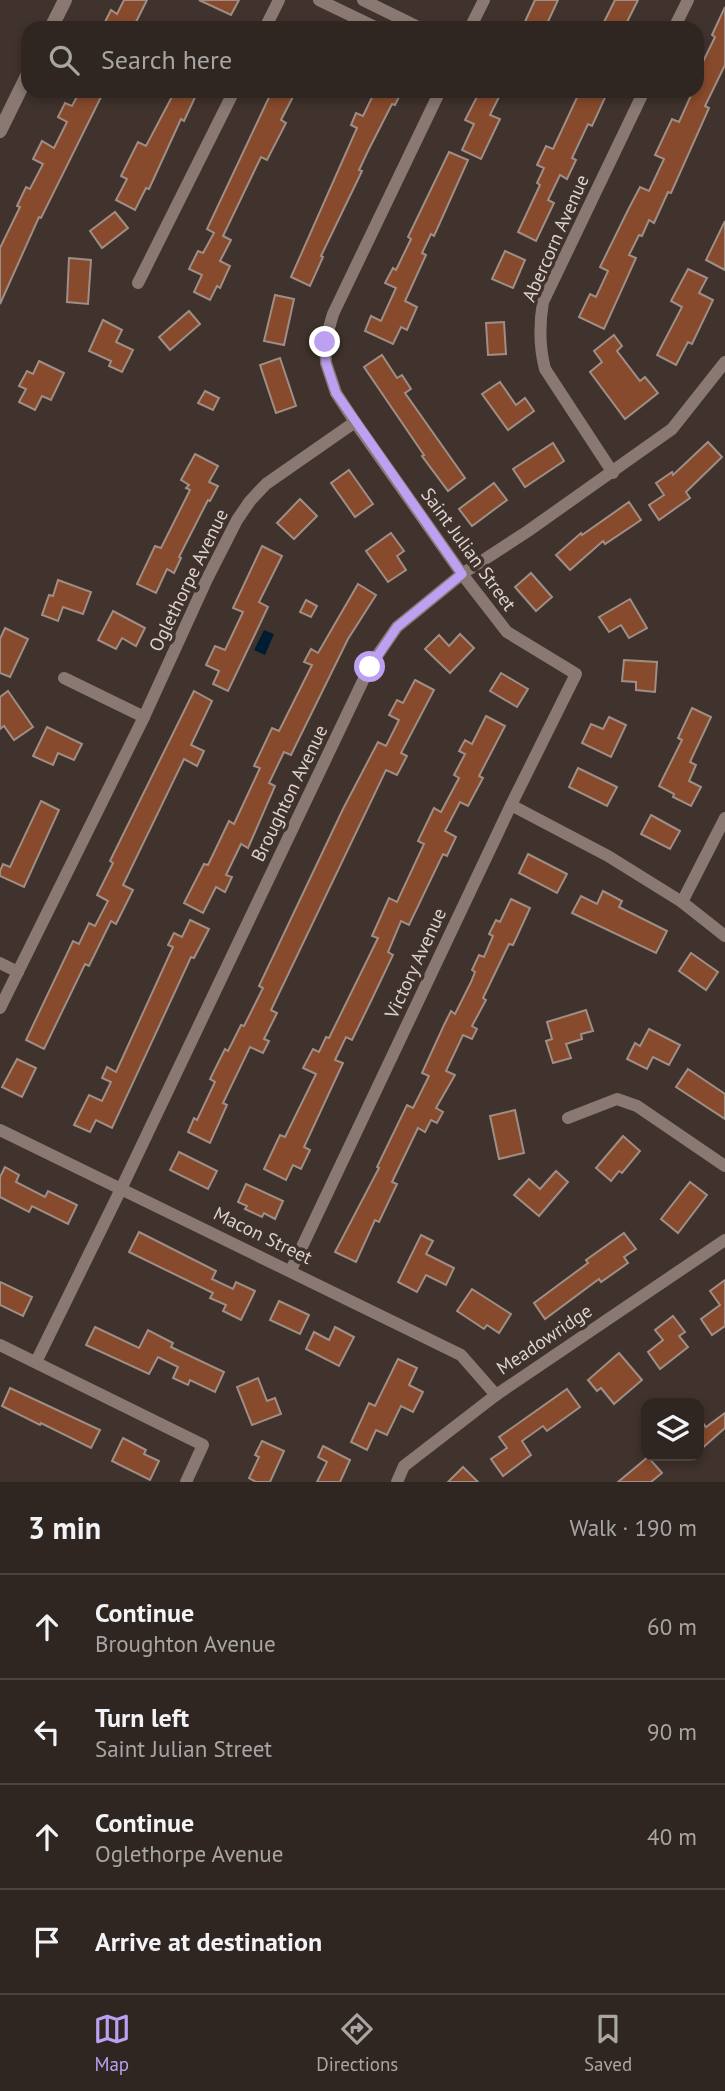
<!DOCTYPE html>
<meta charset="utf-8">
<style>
:root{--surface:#302621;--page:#3c322e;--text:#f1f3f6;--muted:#a8a5a5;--line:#4b433f;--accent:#bca0f2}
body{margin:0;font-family:"PT Sans",sans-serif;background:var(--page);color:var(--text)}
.controls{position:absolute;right:21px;bottom:21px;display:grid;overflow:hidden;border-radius:14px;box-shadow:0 4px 10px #0003}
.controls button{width:63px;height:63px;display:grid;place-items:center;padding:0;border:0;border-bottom:2px solid var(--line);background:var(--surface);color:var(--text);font:35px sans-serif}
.stop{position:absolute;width:21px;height:21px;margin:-16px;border:5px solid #bca0f2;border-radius:50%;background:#fff}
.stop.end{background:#bca0f2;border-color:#fff;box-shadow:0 2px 7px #0008}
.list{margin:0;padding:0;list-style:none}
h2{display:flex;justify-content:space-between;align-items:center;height:91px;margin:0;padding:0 28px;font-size:30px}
h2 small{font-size:23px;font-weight:400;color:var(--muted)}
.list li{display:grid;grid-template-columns:46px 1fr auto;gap:21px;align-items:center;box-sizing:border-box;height:105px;padding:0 28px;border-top:2px solid var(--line)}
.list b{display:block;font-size:26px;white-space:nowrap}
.list p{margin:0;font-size:23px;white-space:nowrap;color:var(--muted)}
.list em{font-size:23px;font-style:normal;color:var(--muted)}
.icon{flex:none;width:38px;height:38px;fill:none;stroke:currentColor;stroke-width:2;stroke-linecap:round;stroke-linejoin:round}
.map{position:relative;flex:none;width:725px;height:1482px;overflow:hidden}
.search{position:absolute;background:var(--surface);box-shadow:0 4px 10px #0003;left:21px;right:21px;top:21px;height:77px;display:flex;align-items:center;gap:18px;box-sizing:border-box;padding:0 24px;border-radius:21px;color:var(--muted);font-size:26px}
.sheet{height:511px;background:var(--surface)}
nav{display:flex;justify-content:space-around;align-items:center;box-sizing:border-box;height:98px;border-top:2px solid var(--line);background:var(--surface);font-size:19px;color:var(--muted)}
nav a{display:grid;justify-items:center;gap:4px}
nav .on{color:var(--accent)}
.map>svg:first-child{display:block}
.water{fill:#001c32}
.building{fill:#884a2c;stroke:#9e8e86;stroke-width:2}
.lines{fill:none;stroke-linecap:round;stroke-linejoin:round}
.minor{stroke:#897972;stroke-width:12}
.tertiary{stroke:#897972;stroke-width:14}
.route{stroke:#bca0f2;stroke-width:9}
.labels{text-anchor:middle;stroke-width:7;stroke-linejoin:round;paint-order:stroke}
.street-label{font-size:19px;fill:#dcd3cf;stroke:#40322c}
</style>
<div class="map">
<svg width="725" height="1482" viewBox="0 0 725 1482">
<rect width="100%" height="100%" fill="#40322c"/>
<polygon class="water" points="264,630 274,634 265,655 254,650"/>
<g class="building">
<polygon points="124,0 147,0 133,28 102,28 111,10 117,14"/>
<polygon points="199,0 239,0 231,15"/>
<polygon points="535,0 558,0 545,28 522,28"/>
<polygon points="615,0 638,0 624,28 601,28"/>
<polygon points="725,7 725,65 705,106 709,108 671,193 668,192 654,223 649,220 642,236 639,235 629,255 636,258 604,329 579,317 590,294 596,297 608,271 600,267 628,210 640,187 649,191 664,159 655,155 672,119 679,122 693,91 697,91 697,74 715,37 712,35"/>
<polygon points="80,91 104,91 41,218 39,217 0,304 0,248 20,207 17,206 26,187 30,189 43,164 33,159 42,141 54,148 67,122 58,117 65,103 72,106"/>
<polygon points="175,91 198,91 184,121 181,119 149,189 146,188 135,210 116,200 127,179 121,176 138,142 146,146"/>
<polygon points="272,91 296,91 281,120 286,123 267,160 261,157 223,236 231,240 220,261 230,266 220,288 217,286 210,300 194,292 202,275 189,269 198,251 203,253 214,233 207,229"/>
<polygon points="375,91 402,91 395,105 392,104 368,151 359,170 362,171 321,256 323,257 310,286 291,277 357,128 351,125 356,113 363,116"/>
<polygon points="480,91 502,91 490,115 500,119 481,159 462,150 474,124 465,120"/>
<polygon points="580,91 608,91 592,126 588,124 572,158 576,160 567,179 560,175 548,200 554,203 536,241 518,232 540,185 537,183 544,168 537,165 546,146 553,149"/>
<polygon points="449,152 468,160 434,236 431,234 422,253 426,255 405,301 417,307 407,330 401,327 393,344 365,331 371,316 381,321 396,288 385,283 393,268 396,270 411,239 408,237"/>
<polygon points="115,212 128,228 102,248 90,231"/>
<polygon points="725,221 725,270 706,260"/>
<polygon points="505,251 525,260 513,288 492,279"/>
<polygon points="69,258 91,260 88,304 67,302"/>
<polygon points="688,269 707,278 699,293 713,300 692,344 688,342 676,365 657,355 682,307 671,301"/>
<polygon points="275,295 294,299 284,345 264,341"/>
<polygon points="189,311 200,324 170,350 159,337"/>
<polygon points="103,320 122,330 116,342 133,350 122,372 109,366 111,361 89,351"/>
<polygon points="504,322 506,354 488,355 486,323"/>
<polygon points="614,335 622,346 617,351 640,381 645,377 658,393 625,419 590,372 602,362 594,351"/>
<polygon points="382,355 397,378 402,375 411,389 405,393 465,478 448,491 422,456 424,455 364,367"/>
<polygon points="280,358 296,406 276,413 260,365"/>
<polygon points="39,361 64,373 51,400 42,396 35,410 19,402 26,389 19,386 27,371 33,374"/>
<polygon points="500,382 516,405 525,398 534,411 508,430 482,394"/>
<polygon points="205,391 219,398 213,410 198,403"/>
<polygon points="708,442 722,457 686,492 690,498 659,520 649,505 664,495 656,483 672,472 673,475"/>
<polygon points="553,443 564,461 525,487 513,469"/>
<polygon points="195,454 218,466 209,482 218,486 210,501 208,500 179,557 181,558 174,573 167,569 156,593 137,584 155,546 161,548 190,490 186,488 189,485 181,480"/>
<polygon points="349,470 373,504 355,517 331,483"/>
<polygon points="494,483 507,500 472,526 459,509"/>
<polygon points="300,499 317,516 294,539 277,523"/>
<polygon points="629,502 641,520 605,544 603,541 570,570 556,555 581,533 582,535"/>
<polygon points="391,533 404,551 397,556 406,570 388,582 366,551"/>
<polygon points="262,546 282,556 259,602 268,607 228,691 213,684 219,671 206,665 215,646 225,650 243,612 233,608"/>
<polygon points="531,573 552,597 536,611 515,587"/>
<polygon points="58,580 91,592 83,614 63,607 58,621 42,615 49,595 53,596"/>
<polygon points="358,584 376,595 348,639 291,755 284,752 269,783 275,786 248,848 241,844 226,875 232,877 225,892 216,887 203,913 184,903 204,864 208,865 229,821 234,824 260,768 254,766 272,728 279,731 312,665 304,662 311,649 318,653"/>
<polygon points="630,599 647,628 629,638 621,625 609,632 599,617"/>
<polygon points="306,600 317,606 311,617 300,612"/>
<polygon points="113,611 145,628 136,646 122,638 116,649 98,640"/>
<polygon points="5,628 28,639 10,677 0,673 0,639"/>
<polygon points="460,634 474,648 450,673 425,649 439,635 449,646"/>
<polygon points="624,660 657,662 655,692 636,690 636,682 622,681"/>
<polygon points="501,673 528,689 517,707 490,691"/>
<polygon points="415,680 434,690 401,753 407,756 397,775 386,770 271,1010 277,1013 264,1039 269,1041 263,1053 250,1047 223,1103 227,1105 210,1143 188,1132 194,1118 197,1120 215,1082 210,1079 225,1049 228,1051 241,1025 244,1026 263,988 259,986 343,809 378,742 386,746 399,720 389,715 397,700 403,703"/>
<polygon points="8,691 33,727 14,740 4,726 0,729 0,697"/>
<polygon points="194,691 212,701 191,745 204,751 197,766 184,759 123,885 133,890 116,924 111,921 89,966 85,964 44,1049 26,1040 73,941 79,944 89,923 95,926 108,901 97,895 113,863 110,861"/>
<polygon points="692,708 711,717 690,762 696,765 689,781 701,787 691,806 673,797 674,794 659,786 682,740 678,738"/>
<polygon points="486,716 505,726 479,776 483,778 468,806 460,802 445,831 456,837 447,856 443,854 409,925 401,921 388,952 393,955 371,1001 352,1040 346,1037 335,1060 343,1063 304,1147 310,1150 301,1169 293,1165 286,1180 264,1169 280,1135 285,1137 316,1074 303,1068 313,1049 319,1052 326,1037 329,1038 378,938 372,936 389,898 397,902 424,844 418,841 434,808 441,812 459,778 454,775 465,754 459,751 465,740 472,744"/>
<polygon points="609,717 626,725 611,757 582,743 591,724 603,729"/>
<polygon points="47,727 82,744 74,760 58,753 53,765 33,756"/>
<polygon points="578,768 617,787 607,806 569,787"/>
<polygon points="41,801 59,810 24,887 0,876 0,871 3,864 10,867"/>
<polygon points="651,815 680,831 670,849 641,834"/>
<polygon points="528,854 567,874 557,893 519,873"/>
<polygon points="603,891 622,901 619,907 667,931 656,953 572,913 581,896 597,904"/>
<polygon points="511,899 530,908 513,945 509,944 483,998 486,1000 472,1026 477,1029 472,1039 463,1035 446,1071 455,1075 436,1108 443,1112 437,1123 431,1120 425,1132 418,1128 392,1182 397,1184 379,1222 375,1220 356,1262 335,1252 379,1168 377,1167 407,1105 413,1108 429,1076 422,1073 444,1025 451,1011 455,1014 471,982 475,972 472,970 479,955 484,957 493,936 489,934 496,920 500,922"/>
<polygon points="190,920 209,929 194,958 191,957 112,1128 96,1120 90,1132 74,1125 89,1095 102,1101 111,1082 102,1078 107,1067 116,1072 173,947 168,945 174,933 182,937"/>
<polygon points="691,953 718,972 706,990 679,971"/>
<polygon points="586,1010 593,1031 581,1034 582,1039 566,1044 571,1058 553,1063 546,1041 552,1039 547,1022"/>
<polygon points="649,1029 680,1045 669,1065 653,1057 647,1069 627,1059 635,1043 640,1046"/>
<polygon points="17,1059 36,1068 22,1097 2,1087"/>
<polygon points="688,1069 725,1094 725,1119 676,1087"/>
<polygon points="515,1110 524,1153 499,1159 490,1116"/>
<polygon points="623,1136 640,1151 622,1173 619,1171 611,1181 596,1168"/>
<polygon points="179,1152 217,1171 208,1189 170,1170"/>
<polygon points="5,1167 19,1175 16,1182 45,1197 48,1191 77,1205 68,1224 32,1206 29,1212 0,1197 0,1177"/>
<polygon points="556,1171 568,1182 539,1216 514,1195 529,1179 540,1189"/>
<polygon points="690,1182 707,1195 678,1233 661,1219"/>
<polygon points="246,1184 283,1201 275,1219 264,1213 262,1217 245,1209 247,1206 238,1202"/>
<polygon points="139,1232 216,1271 212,1279 233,1289 236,1282 255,1291 241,1320 223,1311 226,1305 210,1298 213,1293 129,1252"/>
<polygon points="624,1233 636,1249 624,1257 628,1263 601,1282 599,1279 545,1319 534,1303 588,1263 586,1260"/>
<polygon points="421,1235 433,1241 426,1254 454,1268 446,1285 426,1275 417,1292 398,1282"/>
<polygon points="725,1280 725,1326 712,1335 701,1319 720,1305 710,1291"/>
<polygon points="0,1282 32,1297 23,1316 0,1305"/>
<polygon points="472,1289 511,1314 499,1333 487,1325 484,1329 457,1311"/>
<polygon points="279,1301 309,1315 300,1334 270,1320"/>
<polygon points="673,1316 685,1332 679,1336 688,1347 660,1369 648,1352 663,1340 655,1330"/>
<polygon points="95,1327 139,1348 148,1330 173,1343 171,1347 224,1372 215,1392 190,1380 188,1385 173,1378 178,1367 158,1357 149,1374 86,1345"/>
<polygon points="335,1327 354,1337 339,1366 306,1349 314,1332 329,1340"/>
<polygon points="619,1353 642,1380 614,1404 601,1388 597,1391 588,1380"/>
<polygon points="398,1359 417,1368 409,1385 423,1392 413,1412 401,1406 387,1435 376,1430 367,1450 351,1442 369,1403 375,1406"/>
<polygon points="258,1378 267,1401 275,1398 281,1414 252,1425 237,1387"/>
<polygon points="10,1388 100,1430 91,1448 41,1423 40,1425 2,1406"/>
<polygon points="567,1389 580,1407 547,1431 543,1426 522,1441 531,1455 503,1476 491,1459 507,1448 499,1437"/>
<polygon points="725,1413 725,1428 699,1451 699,1418 706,1427"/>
<polygon points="123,1438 146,1450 144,1454 159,1461 150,1480 112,1461"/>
<polygon points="262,1441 284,1451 270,1482 256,1482 249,1478 259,1457 255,1455"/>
<polygon points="323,1446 350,1460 340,1482 317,1482 327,1462 318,1457"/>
<polygon points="648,1457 662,1473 651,1482 618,1482"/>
<polygon points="463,1467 478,1482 448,1482"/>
</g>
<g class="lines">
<g class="minor">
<polyline points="319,0 377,28"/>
<polyline points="363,0 420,28"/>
<polyline points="265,28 279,0"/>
<polyline points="470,28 484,0"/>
<polyline points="674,28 688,0"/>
<polyline points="138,283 234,91"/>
<path d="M613,473L545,369C539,346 539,326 543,302L644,91"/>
<polyline points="64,678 144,717"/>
<polyline points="511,805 608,856 682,902 725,936"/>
<polyline points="682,902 725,818"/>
<polyline points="0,963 18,972"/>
<polyline points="0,1008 144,717 207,579 237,520 250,501 266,484 355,422"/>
<polyline points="568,1118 617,1099 637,1106 725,1166"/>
<polyline points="0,1130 461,1355 496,1395"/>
<polyline points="291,1270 511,805 576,674 507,632 462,574 355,422 336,393 326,363 325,342 333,314 440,91"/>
<polyline points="0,1345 203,1445 186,1482"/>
<polyline points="36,1362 121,1189 370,666 397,627 462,574 528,531 672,429 725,362"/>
<polyline points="397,1482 404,1466 496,1395 725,1240"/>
</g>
<g class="tertiary">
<polyline points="51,28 65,0"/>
<polyline points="0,131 28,74"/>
</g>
</g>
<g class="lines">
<polyline class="route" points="325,342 326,363 336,393 462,574 397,627 370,667"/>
</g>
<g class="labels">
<g class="street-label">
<text transform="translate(555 238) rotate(-66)" y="7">Abercorn Avenue</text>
<text transform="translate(469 549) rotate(54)" y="7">Saint Julian Street</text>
<text transform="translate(188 580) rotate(-64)" y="7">Oglethorpe Avenue</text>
<text transform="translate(289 793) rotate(-64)" y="7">Broughton Avenue</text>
<text transform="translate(415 963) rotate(-65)" y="7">Victory Avenue</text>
<text transform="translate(263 1235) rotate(26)" y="7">Macon Street</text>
<text transform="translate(544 1339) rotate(-34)" y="7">Meadowridge</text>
</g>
</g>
</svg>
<div class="controls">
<button><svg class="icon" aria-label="layers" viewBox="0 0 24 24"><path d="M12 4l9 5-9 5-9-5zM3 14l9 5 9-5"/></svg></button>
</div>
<div class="stop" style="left:370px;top:667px"></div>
<div class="stop end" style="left:325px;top:342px"></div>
<div class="search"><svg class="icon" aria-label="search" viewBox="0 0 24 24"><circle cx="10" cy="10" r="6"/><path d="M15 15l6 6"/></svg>Search here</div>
</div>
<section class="sheet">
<h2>3 min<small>Walk · 190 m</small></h2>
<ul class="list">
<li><svg class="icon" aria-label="ahead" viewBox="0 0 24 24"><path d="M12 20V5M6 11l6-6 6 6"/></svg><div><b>Continue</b><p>Broughton Avenue</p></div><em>60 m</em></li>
<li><svg class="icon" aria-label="left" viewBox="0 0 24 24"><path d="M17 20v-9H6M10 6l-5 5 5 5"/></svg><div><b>Turn left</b><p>Saint Julian Street</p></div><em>90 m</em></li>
<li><svg class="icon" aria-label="ahead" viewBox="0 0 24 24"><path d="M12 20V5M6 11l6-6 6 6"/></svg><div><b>Continue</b><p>Oglethorpe Avenue</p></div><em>40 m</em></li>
<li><svg class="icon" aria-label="arrive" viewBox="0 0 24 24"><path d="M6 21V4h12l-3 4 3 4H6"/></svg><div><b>Arrive at destination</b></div></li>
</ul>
</section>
<nav>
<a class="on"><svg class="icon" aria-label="map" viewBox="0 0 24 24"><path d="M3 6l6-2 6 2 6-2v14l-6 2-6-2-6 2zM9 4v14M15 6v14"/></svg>Map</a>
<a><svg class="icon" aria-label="directions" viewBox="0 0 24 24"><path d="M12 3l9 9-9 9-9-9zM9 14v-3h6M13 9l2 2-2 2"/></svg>Directions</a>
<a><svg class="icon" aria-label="saved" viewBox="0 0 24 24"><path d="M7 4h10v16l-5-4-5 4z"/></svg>Saved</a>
</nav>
